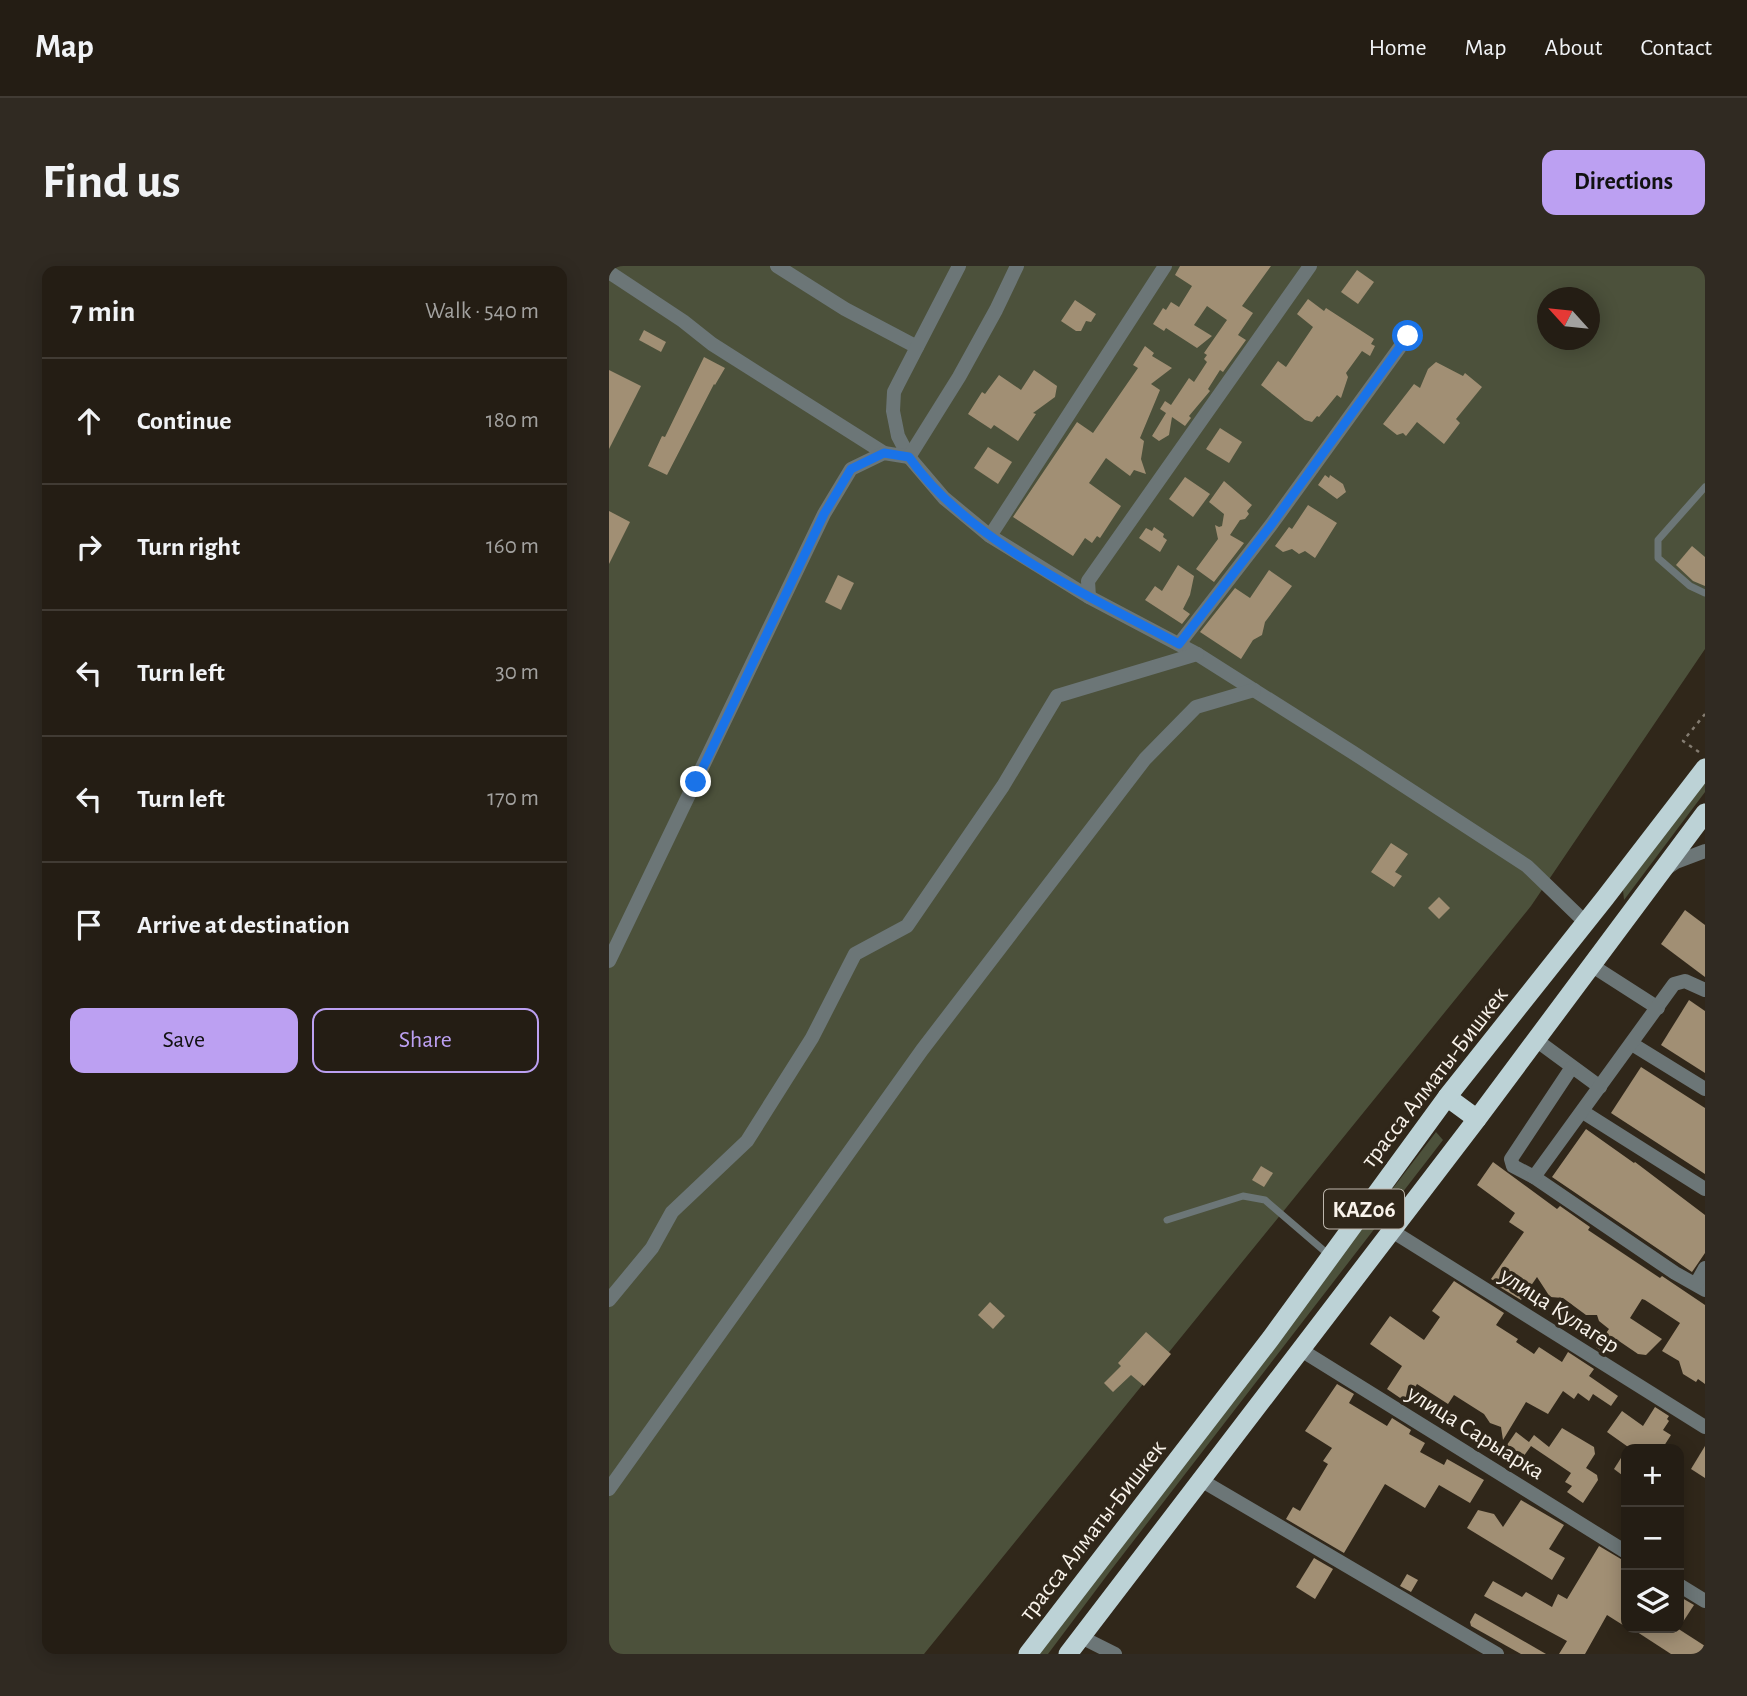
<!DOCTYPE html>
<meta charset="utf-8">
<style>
:root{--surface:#241d14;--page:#302a22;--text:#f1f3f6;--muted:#a3a2a0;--line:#413b34;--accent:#bca0f2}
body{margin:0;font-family:"Alegreya Sans",sans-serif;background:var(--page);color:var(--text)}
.controls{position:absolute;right:21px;bottom:21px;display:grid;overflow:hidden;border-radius:14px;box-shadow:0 4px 18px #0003}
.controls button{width:63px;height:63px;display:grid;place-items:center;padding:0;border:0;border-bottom:2px solid var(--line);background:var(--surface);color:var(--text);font:35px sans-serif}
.compass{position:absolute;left:928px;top:21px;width:63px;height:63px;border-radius:50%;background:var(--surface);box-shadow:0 4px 18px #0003;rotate:297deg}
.stop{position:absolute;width:21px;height:21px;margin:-16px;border:5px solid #1a73e8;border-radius:50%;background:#fff}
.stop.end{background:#1a73e8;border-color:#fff;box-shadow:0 2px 7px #0008}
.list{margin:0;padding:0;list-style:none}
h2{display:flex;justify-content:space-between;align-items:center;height:91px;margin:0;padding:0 28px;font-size:30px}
h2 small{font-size:23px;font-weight:400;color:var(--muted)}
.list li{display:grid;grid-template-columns:46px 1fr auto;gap:21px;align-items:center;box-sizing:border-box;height:126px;padding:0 28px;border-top:2px solid var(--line)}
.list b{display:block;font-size:26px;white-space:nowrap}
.list em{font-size:23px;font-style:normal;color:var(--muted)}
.actions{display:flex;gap:14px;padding:21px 28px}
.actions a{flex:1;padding:16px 0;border:2px solid var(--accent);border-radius:14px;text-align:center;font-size:24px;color:var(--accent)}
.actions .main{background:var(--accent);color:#111}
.icon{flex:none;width:38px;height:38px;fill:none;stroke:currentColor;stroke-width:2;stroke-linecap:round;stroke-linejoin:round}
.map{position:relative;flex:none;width:1096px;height:1388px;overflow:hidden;border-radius:14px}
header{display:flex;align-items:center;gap:42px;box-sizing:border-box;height:98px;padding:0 35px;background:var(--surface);border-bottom:2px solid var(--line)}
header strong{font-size:33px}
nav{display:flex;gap:38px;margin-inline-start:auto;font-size:24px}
.intro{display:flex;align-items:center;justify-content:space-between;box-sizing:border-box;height:168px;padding:0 42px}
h1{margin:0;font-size:49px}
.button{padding:18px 32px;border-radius:14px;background:var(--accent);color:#111;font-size:24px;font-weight:700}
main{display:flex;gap:42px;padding:0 42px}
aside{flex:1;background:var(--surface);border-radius:14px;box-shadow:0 4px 18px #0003}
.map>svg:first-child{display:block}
.green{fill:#4c513b;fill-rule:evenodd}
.building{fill:#a18f74}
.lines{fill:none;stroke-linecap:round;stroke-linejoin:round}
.path{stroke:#847c71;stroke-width:2.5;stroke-dasharray:3.5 5;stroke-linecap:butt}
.service{stroke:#6c7677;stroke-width:7}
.minor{stroke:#6c7677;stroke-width:14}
.trunk{stroke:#bcd2d6;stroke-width:19}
.route{stroke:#1a73e8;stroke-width:9}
.labels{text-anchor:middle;stroke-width:7;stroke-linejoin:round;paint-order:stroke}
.shield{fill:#30271a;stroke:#bdb6ac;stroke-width:2}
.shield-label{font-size:23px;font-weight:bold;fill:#f9f3eb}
.street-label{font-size:24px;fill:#f9f3eb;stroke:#30271a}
</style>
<header>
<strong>Map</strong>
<nav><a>Home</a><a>Map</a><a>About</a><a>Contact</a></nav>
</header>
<div class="intro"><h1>Find us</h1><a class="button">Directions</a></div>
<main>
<aside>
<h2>7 min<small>Walk · 540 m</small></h2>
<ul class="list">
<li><svg class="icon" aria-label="ahead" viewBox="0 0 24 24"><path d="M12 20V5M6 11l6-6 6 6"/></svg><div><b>Continue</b></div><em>180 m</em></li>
<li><svg class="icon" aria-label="right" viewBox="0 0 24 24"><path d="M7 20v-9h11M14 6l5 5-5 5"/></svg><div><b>Turn right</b></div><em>160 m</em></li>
<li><svg class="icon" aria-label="left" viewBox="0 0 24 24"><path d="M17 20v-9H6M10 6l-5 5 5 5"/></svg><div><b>Turn left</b></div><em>30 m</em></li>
<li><svg class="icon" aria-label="left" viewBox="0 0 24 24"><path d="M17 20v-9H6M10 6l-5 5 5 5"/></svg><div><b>Turn left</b></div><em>170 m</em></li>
<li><svg class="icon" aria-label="arrive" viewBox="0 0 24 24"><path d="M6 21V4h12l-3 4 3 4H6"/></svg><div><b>Arrive at destination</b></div></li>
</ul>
<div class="actions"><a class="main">Save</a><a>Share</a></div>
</aside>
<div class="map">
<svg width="1096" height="1388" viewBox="0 0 1096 1388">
<rect width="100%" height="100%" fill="#30271a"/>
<g class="green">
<path d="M0,0H1096V383L922,640L315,1388H0ZM939,32H981V74H939Z"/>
<polygon points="1096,513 1096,526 1015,634 1014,624"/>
<polygon points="827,866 834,874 502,1304 439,1388 427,1388"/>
</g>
<g class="building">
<polygon points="571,0 662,0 633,40 644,47 629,69 637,74 614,106 611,104 599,123 601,125 580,150 582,152 576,160 563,151 560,169 550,175 543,170 557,147 551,143 556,135 562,139 580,112 585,116 598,96 595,93 598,89 595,87 618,54 598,40 585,59 603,70 588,82 557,62 555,65 544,58 554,42 557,44 562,36 570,41 583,20 566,9"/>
<polygon points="748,4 765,16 749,38 732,26"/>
<polygon points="699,33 715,45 717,42 765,73 762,78 766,80 761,90 753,85 737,107 739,111 732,132 728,129 710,151 708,150 703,156 696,154 652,119 669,95 677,101 704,61 688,48"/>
<polygon points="466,34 487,48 482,56 477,55 472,65 467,65 452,55"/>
<polygon points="35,64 57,76 52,86 30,74"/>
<polygon points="536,80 545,87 543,90 563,102 542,118 551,124 531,172 535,175 532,193 537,208 525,204 521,210 497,192 480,217 512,240 491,272 488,270 483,277 476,272 464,290 404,251 468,156 484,167 529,102 524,99"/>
<polygon points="95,91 116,102 106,119 105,118 58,209 39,200 53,170 56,171"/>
<polygon points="827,96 854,110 856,107 873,121 847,153 851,157 835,178 808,156 797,170 794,167 788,169 774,158 805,118 811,122 819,103"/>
<polygon points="0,104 32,120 0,183"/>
<polygon points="425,104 448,120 446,131 424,147 427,148 409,175 385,159 382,163 359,148 373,126 376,128 390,109 412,124"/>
<polygon points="611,162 633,176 620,197 597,183"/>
<polygon points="379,181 403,196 389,218 365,202"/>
<polygon points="716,209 720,212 721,209 734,218 737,226 728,233 709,219"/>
<polygon points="576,211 601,228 584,251 560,233"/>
<polygon points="615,215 643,239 638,245 640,248 636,253 631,254 621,269 635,277 605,316 587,303 609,273 606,259 610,261 613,260 615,248 600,236"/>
<polygon points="699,239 728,257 706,292 696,285 690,288 683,283 674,286 666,280 680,261 683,263"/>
<polygon points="0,245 21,256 0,298"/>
<polygon points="545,261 555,268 554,271 558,274 551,286 530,272 537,262 543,265"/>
<polygon points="1083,280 1096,291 1096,320 1084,315 1067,299"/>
<polygon points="569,299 585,310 581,329 574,343 581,348 573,358 536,334 546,320 553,325"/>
<polygon points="660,304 683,320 656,356 653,369 644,374 632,393 591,366 626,322 641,332"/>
<polygon points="229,309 245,317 232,344 216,336"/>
<polygon points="782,577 799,588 786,606 793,610 785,621 762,606"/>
<polygon points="830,631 841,642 830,653 819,642"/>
<polygon points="1076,644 1096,659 1096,711 1052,678"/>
<polygon points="1080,734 1096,745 1096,807 1052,779"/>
<polygon points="1032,801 1096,842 1096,908 1002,847"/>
<polygon points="977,863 1025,897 1026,896 1096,949 1096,987 1083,1006 943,911"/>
<polygon points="884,896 948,943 951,940 981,961 979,964 1051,1012 1053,1010 1096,1039 1096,1118 1089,1113 1087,1116 1074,1108 1070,1095 1053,1085 1071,1057 1036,1034 1033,1033 1021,1052 1053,1073 1037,1089 1029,1088 1007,1073 996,1087 987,1081 1000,1063 990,1055 988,1049 977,1049 954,1032 941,1031 928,1011 912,1034 889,1020 890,1018 882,1013 915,966 900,956 906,947 868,919"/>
<polygon points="652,900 664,907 655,921 643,914"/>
<polygon points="845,1015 895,1047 887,1059 909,1073 907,1076 925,1088 930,1081 953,1096 959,1086 985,1103 980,1110 1009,1130 1002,1140 984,1128 980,1135 969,1127 965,1133 954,1125 939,1148 917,1136 894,1174 892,1161 881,1157 875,1148 845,1129 839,1138 808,1118 797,1136 778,1123 793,1100 761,1078 781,1050 815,1074 831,1051 823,1045"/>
<polygon points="381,1036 396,1050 384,1063 369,1049"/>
<polygon points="537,1066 562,1088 535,1120 522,1109 504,1126 495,1117 512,1100 509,1097"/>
<polygon points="728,1118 745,1128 740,1137 778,1160 783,1152 802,1164 800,1168 816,1177 811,1186 835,1199 838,1193 875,1214 861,1237 830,1219 816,1242 776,1218 735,1287 677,1253 684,1241 691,1245 719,1198 714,1195 723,1182 696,1165"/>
<polygon points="1046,1141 1060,1150 1058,1153 1060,1155 1054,1164 1062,1169 1053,1183 1022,1183 998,1166 1013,1145 1034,1160"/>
<polygon points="953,1162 985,1181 986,1188 977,1202 988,1209 989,1214 974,1237 958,1226 963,1220 956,1216 962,1207 922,1180 909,1198 893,1186 907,1166 920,1176 925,1169 940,1181"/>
<polygon points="1096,1180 1096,1212 1082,1203"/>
<polygon points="1017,1184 1017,1212 1005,1203"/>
<polygon points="912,1234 955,1259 940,1283 956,1292 943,1314 858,1262 869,1244 885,1248 894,1261"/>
<polygon points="990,1280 1017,1296 1017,1361 998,1349 976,1388 950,1388 958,1375 875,1330 884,1315 913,1331 917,1326 943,1341 949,1328 958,1333"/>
<polygon points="705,1292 724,1303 706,1333 687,1321"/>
<polygon points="798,1308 809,1314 802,1326 791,1320"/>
<polygon points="1073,1332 1085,1339 1070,1362 1070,1337"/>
<polygon points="866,1347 937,1388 912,1388 862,1360 861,1356"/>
<polygon points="1022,1362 1068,1362 1096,1380 1096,1388 1062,1388"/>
</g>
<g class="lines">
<polyline class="path" points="1090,486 1074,475 1096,448"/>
<g class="service">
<polyline points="1096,221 1049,274 1049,292 1081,320 1096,327"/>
<polyline points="558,954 634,930 656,934 720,989"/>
</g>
<g class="minor">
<polyline points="168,0 236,43 308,81"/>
<polyline points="350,0 289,118 285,126 284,145 289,170 300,191 335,232 381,270 480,331 588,388 743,486 918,600 977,657"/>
<polyline points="0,6 74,55 103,78 275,187"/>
<polyline points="381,270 556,0"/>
<polyline points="480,331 479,315 701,0"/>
<polyline points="570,378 662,259 799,70"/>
<polyline points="1058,602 1067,596 1096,585"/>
<polyline points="0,695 215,248 242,203 275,187 300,191 350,111 387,44 408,0"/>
<polyline points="982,699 1049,742"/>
<polyline points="927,774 991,821"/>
<polyline points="1023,778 1096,823"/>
<polyline points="963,801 902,893 904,900 925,911 1066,1007 1096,1024"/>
<polyline points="974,846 1096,923"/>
<polyline points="925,911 1065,718 1076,715 1096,724"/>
<polyline points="783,965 1096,1161"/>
<polyline points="1087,1018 1096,1002"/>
<polyline points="0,1034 43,982 63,946 138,875 203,772 246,688 298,660 394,520 448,430 588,388"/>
<polyline points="692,1084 1017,1286"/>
<polyline points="590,1213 888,1388"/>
<polyline points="0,1223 313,784 536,493 587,441 645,424"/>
<polyline points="1070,1319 1096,1335"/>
<polyline points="472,1371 506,1388"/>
</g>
<g class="trunk">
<polyline points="838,831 868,853"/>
<polyline points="419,1388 662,1072 838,831 996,632 1096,502"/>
<polyline points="459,1388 868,853 1096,547"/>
</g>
</g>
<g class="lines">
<path class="route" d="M87,516L215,248L242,203L275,187L300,191C357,274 483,332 570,378L662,259L799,70"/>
</g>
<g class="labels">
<rect class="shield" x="715" y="923.5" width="80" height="39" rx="5"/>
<g class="shield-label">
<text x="755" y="951">KАZ06</text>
</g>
<g class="street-label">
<text transform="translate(825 811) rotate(-52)" y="8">трасса Алматы-Бишкек</text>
<text transform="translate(951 1044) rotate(33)" y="8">улица Кулагер</text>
<text transform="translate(867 1166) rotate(32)" y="8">улица Сарыарка</text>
<text transform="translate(483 1264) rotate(-52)" y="8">трасса Алматы-Бишкек</text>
</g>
</g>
</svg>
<div class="controls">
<button>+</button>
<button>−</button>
<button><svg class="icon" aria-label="layers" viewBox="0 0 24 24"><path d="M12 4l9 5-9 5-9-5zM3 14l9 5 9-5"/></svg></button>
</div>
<svg class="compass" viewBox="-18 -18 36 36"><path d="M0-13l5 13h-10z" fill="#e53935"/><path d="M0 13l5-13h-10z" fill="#a3a2a0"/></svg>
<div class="stop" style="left:799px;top:70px"></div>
<div class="stop end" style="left:87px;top:516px"></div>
</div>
</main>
